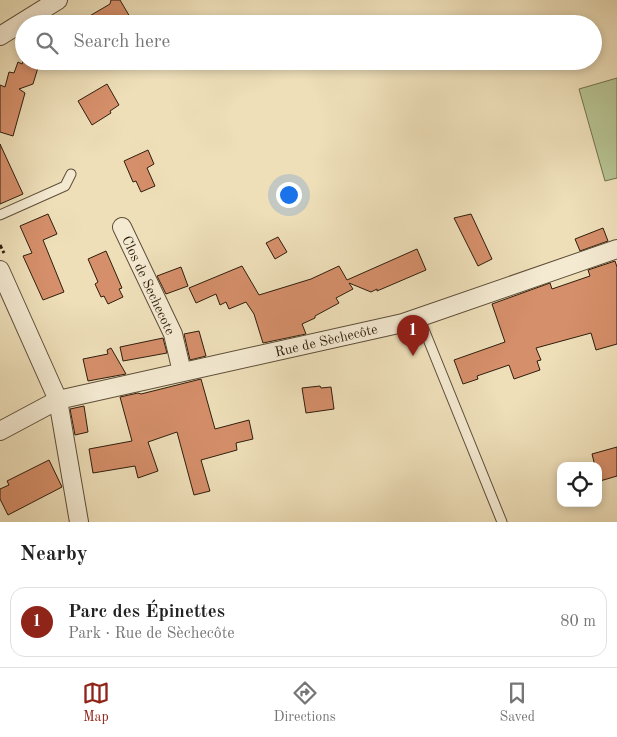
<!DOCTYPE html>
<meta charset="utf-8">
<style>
:root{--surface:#fff;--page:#f2f2f2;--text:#222;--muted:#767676;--line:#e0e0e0;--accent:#8f2418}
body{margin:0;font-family:"Old Standard TT",serif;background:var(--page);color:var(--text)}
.controls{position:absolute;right:15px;bottom:15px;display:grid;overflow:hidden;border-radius:10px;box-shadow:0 2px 8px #0003}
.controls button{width:45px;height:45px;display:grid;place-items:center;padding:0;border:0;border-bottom:1px solid var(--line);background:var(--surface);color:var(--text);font:25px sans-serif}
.you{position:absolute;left:288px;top:194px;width:18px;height:18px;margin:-12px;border:4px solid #fff;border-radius:50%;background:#1a73e8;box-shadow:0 0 0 8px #1a73e833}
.badge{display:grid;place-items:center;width:32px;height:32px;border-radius:50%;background:var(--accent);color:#fff;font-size:16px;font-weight:700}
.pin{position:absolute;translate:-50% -41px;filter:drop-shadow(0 1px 2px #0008)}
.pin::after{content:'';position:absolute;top:26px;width:18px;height:15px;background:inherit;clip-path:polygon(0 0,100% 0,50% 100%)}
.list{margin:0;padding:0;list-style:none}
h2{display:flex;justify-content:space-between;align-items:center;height:65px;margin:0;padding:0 20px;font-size:21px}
h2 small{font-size:16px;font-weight:400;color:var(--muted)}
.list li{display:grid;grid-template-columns:32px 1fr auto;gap:15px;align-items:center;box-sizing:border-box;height:70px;margin:0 10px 10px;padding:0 10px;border:1px solid var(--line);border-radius:15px}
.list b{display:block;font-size:19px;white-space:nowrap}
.list p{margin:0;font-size:16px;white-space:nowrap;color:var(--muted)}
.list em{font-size:16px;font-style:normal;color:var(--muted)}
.icon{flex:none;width:28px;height:28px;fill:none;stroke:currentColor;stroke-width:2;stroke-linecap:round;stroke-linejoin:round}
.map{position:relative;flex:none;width:617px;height:522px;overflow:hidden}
.search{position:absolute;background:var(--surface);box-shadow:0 2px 8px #0003;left:15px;right:15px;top:15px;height:55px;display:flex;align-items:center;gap:12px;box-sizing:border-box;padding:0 18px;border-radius:28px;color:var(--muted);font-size:19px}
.sheet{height:145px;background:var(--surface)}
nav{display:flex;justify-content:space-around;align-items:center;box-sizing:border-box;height:70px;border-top:1px solid var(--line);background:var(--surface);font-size:14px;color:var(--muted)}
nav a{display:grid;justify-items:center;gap:2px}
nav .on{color:var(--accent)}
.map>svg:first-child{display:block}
.pitch{fill:#b6c291;stroke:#72704f}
.building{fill:#d58f6a;stroke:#2e1e0d}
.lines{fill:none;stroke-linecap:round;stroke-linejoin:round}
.lane-casing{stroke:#5e4e38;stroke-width:11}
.street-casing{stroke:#5e4e38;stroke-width:20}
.path{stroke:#2e1e0d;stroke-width:3;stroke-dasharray:4 2.5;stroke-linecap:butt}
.lane{stroke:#f4ead2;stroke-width:9}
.street{stroke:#f4ead2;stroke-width:18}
.labels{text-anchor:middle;stroke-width:4;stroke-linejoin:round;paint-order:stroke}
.street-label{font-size:14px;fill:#2e1e0d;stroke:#f4ead2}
</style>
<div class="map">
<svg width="617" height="522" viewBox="0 0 617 522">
<rect width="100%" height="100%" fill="#eedfb9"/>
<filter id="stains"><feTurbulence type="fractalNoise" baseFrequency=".004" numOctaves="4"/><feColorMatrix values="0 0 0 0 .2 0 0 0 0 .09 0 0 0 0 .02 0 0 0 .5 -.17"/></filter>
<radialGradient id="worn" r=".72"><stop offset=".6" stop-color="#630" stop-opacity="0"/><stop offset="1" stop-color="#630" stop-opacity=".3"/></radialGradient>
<polygon class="pitch" points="617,78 617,178 605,181 579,89"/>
<g class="building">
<polygon points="111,0 120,0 130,17 120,24 76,24 110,4"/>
<polygon points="23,61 40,61 33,84 19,89 25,93 13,136 0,132 0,85 5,87 9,72 14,73 18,62 22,64"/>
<polygon points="107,84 119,105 110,111 111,113 92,125 78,101"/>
<polygon points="0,144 23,194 0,204"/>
<polygon points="148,150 154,164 147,168 155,186 141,192 136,181 133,182 124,161"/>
<polygon points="48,214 57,234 43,240 64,292 43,300 23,256 32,253 20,226"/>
<polygon points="471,214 492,259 478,266 454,218"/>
<polygon points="603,228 608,241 580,251 575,239"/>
<polygon points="278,237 287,252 275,259 266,243"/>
<polygon points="417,249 426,270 377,291 377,289 371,292 349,283 353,289 336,298 339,303 315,316 315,318 302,324 306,334 263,343 254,314 246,302 229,309 226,302 220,305 216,294 196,303 189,288 242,266 259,295 311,279 339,266 347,280"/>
<polygon points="106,251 122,288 119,289 123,297 108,304 104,296 101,297 95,284 98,282 88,259"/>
<polygon points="615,261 617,267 617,344 596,350 591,333 536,348 541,360 537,361 540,370 514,379 509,365 477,376 478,379 463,384 454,360 505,342 492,304 550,283 552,289 590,276 588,270"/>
<polygon points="181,267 188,286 166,294 157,276"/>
<polygon points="199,331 206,356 190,360 184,334"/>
<polygon points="163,338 167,353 123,361 120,347"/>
<polygon points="111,348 126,374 88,381 83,359 108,354 107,350"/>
<polygon points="201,379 215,429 249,420 253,439 236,443 237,450 201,460 210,491 194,495 177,432 148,442 158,471 138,478 135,466 93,473 89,449 132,441 120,397 138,393 141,394"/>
<polygon points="320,386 321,388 331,387 334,409 306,413 302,388"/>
<polygon points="84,406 88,432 75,435 70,409"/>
<polygon points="617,447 617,476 600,481 598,466 595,466 592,454"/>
<polygon points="49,460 62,487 8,515 0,499 0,489 9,485 7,481"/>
</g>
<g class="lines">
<g class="lane-casing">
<g id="lane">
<polyline points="0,215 65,186 71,174"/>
<polyline points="419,317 502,522"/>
</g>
</g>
<g class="street-casing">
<g id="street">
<polyline points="0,36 58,0"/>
<polyline points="122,227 173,334 182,372"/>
<polyline points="0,270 58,400 79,522"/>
<polyline points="0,431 58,400 403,323 617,249"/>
</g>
</g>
<polyline class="path" points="0,245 4,253"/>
<use href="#lane" class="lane"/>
<use href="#street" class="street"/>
</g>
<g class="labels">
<g class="street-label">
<text transform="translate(149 285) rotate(65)" y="5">Clos de Sechecote</text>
<text transform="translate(326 340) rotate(-13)" y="5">Rue de Sèchecôte</text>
</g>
</g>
<rect width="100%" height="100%" filter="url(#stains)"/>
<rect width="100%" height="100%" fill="url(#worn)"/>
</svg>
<div class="controls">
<button><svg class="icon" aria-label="locate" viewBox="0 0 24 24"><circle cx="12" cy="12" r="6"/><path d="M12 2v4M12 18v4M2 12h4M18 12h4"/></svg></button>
</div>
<div class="you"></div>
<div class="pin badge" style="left:413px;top:356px">1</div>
<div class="search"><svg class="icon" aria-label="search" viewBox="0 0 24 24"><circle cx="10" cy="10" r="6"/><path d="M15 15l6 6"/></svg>Search here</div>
</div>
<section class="sheet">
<h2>Nearby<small></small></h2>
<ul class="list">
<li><span class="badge">1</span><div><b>Parc des Épinettes</b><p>Park · Rue de Sèchecôte</p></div><em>80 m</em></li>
</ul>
</section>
<nav>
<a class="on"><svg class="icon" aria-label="map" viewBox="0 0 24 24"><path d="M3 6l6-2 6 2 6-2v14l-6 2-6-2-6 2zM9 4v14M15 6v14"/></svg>Map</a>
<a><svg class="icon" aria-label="directions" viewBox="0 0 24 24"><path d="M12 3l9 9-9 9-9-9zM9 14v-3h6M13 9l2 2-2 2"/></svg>Directions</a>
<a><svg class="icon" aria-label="saved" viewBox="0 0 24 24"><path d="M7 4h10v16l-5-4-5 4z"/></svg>Saved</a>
</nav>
